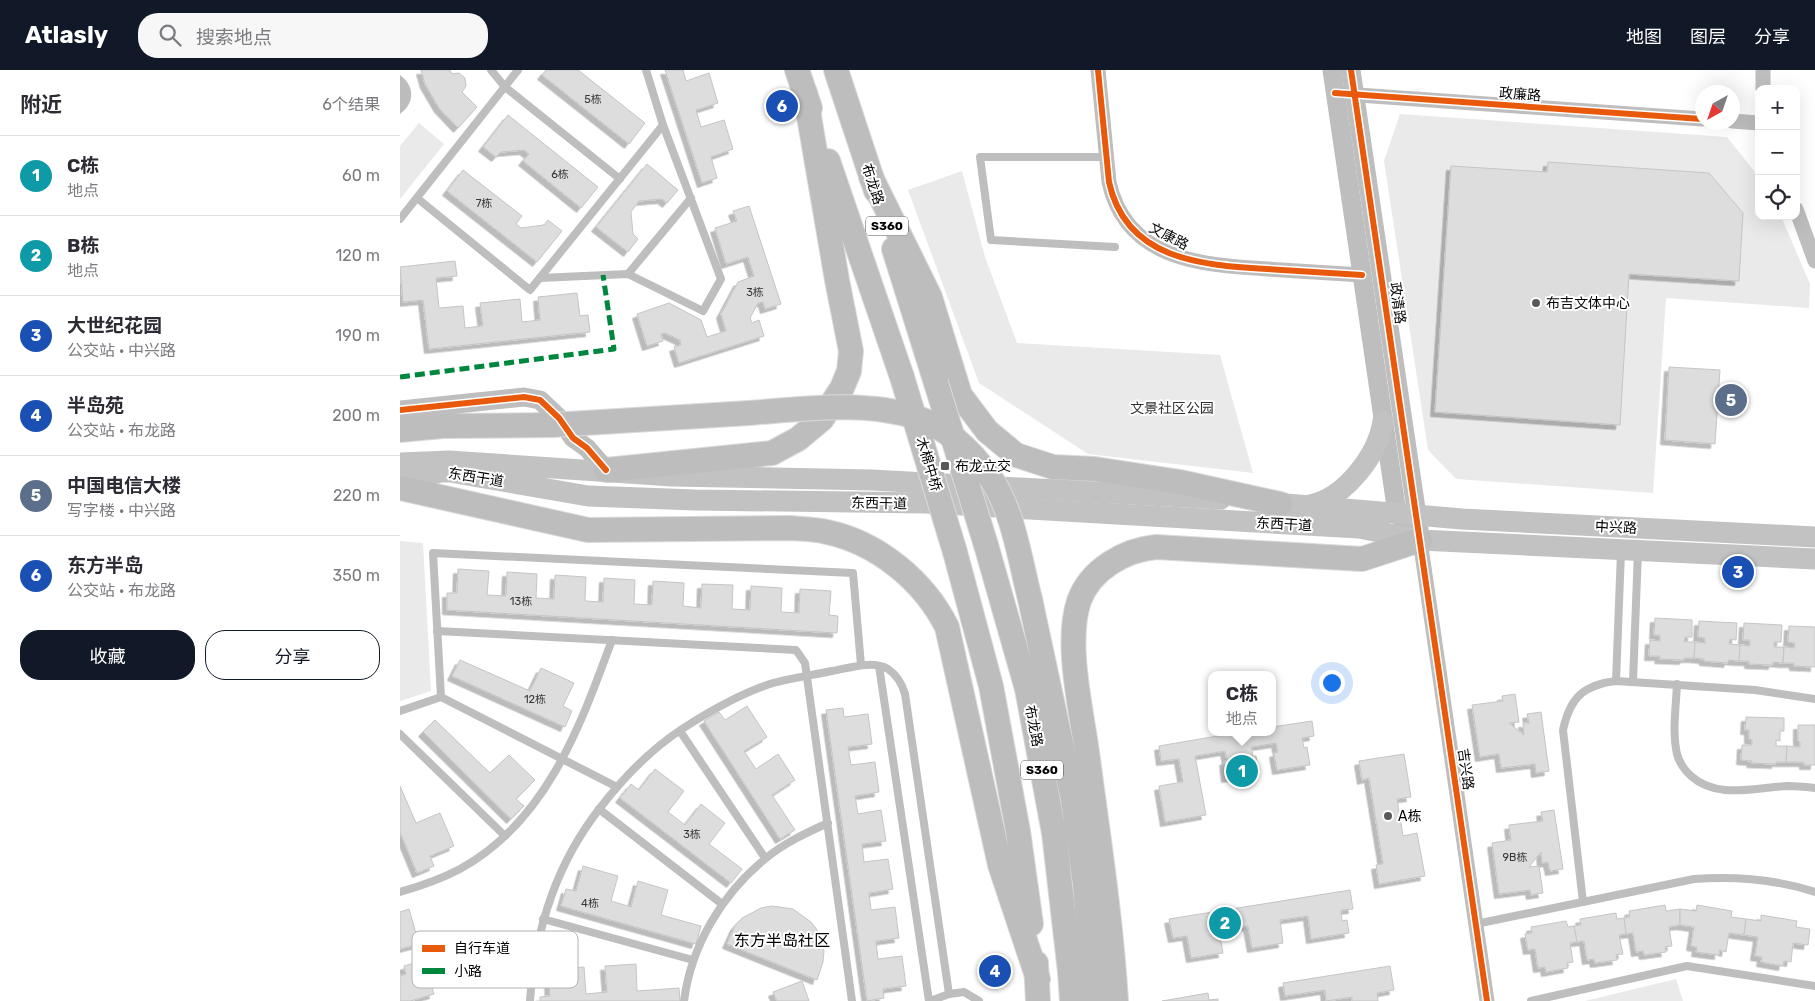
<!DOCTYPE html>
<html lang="zh">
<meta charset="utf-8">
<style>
:root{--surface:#fff;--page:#f7f7f7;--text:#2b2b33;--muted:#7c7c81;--line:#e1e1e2;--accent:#111827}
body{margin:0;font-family:Rubik,"Noto Sans SC",sans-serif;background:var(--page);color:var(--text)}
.controls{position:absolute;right:15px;top:15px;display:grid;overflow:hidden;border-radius:10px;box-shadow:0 5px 20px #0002}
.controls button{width:45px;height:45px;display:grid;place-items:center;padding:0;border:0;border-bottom:1px solid var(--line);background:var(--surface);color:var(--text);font:25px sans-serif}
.compass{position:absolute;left:1295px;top:15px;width:45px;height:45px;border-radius:50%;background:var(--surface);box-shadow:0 5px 20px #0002;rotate:220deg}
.you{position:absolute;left:931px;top:612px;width:18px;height:18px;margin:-12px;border:4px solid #fff;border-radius:50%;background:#1a73e8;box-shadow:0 0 0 8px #1a73e833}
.badge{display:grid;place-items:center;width:32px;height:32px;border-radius:50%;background:var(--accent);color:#fff;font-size:16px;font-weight:700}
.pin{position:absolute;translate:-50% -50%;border:2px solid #fff;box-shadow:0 1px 5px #0006}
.popup{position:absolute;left:808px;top:601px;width:68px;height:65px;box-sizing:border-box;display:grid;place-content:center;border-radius:10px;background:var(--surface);filter:drop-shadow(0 1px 4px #0005);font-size:16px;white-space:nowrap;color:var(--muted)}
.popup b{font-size:19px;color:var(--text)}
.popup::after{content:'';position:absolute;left:50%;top:100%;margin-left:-10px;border:10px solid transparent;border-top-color:var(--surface)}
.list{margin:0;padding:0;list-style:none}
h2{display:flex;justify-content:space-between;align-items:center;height:65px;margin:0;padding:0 20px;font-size:21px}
h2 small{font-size:16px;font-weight:400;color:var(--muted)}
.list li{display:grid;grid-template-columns:32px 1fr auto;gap:15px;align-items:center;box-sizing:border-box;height:80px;padding:0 20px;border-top:1px solid var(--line)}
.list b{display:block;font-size:19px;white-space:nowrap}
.list p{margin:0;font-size:16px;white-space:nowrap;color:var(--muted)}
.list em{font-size:16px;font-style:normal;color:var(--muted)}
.actions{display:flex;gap:10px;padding:15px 20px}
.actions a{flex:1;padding:11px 0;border:1px solid var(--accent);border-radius:20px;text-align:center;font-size:18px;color:var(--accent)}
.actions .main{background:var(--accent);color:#fff}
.icon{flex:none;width:28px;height:28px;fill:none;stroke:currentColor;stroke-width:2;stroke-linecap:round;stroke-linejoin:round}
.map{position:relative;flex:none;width:1415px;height:931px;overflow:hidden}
header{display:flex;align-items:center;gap:30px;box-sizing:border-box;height:70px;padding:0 25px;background:var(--accent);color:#fff}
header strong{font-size:24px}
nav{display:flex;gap:28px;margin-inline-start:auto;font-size:18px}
.search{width:350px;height:45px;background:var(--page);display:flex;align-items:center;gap:12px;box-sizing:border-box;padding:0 18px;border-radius:20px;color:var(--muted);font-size:19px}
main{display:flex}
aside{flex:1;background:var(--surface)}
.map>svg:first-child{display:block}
.green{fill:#eaeaea}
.water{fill:#bcbcbc}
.building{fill:#ddd;stroke:#c5c5c5;filter:url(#shadow)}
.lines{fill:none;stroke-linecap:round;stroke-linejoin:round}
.primary-casing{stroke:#dbdbdb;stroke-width:26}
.service{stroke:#bebebe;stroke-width:8}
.minor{stroke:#bebebe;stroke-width:15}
.tertiary{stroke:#bebebe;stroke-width:19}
.secondary{stroke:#c2c2c2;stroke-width:21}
.primary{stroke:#bdbdbd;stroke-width:24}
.primary-bridge-casing{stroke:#dbdbdb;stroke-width:26;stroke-linecap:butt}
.primary-bridge{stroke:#bdbdbd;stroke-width:24}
.quiet{stroke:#00873e;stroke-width:5;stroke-dasharray:10 5;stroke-linecap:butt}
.cycleway-casing{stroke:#fff;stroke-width:9}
.cycleway{stroke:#e8590c;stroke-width:6}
.poi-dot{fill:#595959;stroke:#fff;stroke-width:2}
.labels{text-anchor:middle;stroke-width:4;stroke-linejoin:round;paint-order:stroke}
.number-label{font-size:11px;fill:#373737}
.shield{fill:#fff;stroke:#4c4c4c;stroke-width:1}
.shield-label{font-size:12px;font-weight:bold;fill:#000}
.street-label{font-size:14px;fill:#000;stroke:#fff}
.poi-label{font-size:14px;fill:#000;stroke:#fff;text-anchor:start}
.park-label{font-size:14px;fill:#303030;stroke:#fff}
.quarter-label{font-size:16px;fill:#000;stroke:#fff}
.key{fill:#fff;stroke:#b2b2b2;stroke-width:1}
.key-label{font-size:14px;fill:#000}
</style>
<header>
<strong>Atlasly</strong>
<div class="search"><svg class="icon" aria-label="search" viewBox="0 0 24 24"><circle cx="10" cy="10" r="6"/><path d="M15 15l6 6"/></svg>搜索地点</div>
<nav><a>地图</a><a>图层</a><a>分享</a></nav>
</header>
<main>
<aside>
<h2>附近<small>6个结果</small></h2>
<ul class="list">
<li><span class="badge" style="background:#0f9aa8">1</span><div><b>C栋</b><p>地点</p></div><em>60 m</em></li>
<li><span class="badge" style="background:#0f9aa8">2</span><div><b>B栋</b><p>地点</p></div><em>120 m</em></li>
<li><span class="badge" style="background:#1a4fb4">3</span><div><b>大世纪花园</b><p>公交站 · 中兴路</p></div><em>190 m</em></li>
<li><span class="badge" style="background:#1a4fb4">4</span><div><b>半岛苑</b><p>公交站 · 布龙路</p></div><em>200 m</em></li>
<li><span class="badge" style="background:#5c6f8a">5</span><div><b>中国电信大楼</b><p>写字楼 · 中兴路</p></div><em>220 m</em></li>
<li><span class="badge" style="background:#1a4fb4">6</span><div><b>东方半岛</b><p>公交站 · 布龙路</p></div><em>350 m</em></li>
</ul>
<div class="actions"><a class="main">收藏</a><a>分享</a></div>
</aside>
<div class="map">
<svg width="1415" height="931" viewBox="0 0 1415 931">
<defs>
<filter id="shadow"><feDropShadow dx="-4.5" dy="4.5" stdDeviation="0" flood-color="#0004"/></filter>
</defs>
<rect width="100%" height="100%" fill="#fff"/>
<g class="green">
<polygon points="1000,44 1327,67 1359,107 1359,146 1381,146 1410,214 1409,238 1266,228 1253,423 1056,409 1028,380 984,91"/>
<polygon points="19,53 44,74 0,129 0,76"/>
<polygon points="562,101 585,187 617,273 820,285 853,403 688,384 579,313 508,120"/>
<polygon points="0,471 23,473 31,621 0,631"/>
<polygon points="1276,909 1283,931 1185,931"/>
</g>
<path class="water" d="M0,5C15,16 15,33 0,44Z"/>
<g class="building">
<polygon points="21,0 50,0 52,4 59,3 65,8 66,16 62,22 77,37 58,58 39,38 25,14"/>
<polygon points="146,0 178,0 245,53 229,74 142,5"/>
<polygon points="265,0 283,0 286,11 309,3 318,33 296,40 301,57 324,50 333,79 311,87 317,108 302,113"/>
<polygon points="108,45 198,117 181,138 123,91 129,84 124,80 101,82 96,87 83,77"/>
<polygon points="1148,92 1309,103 1343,143 1339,211 1229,204 1220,355 1035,342 1051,96 1147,102"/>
<polygon points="247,94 278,120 267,133 262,129 239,131 231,142 233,164 238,169 228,182 196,157"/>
<polygon points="63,100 122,146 116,154 121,158 144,155 148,150 162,161 137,192 47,121"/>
<polygon points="349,136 381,234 365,239 363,232 358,233 350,248 352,253 359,250 364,266 279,293 274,277 281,275 280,270 265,263 261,264 263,271 247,276 237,244 269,233 301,250 307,267 326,261 321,244 338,212 354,206 348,187 326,194 315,158 337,151 333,141"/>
<polygon points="55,191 57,206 36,208 39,238 63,236 65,258 83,256 80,233 120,229 122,252 140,250 138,227 177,223 180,246 188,245 190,262 29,279 23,230 3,232 0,197"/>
<polygon points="1269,297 1320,300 1315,374 1265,370"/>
<polygon points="58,499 89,501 87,525 106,526 107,502 137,504 136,528 154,529 155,505 186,507 185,531 203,532 204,508 235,510 234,534 252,535 253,511 284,513 283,536 301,538 302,514 333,515 332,539 350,540 351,516 382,518 381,542 399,543 400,519 431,521 429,545 438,546 437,563 47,540 47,523 57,523"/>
<polygon points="1255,548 1292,550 1292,567 1285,567 1284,572 1295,572 1294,588 1284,588 1284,590 1259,589 1260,586 1249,586 1250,570 1260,571 1260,565 1254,565"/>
<polygon points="1299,551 1337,553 1336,570 1330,569 1329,574 1340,575 1339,591 1329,590 1328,593 1304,591 1304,589 1294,588 1295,572 1305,573 1305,568 1298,567"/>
<polygon points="1344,553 1382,555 1381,572 1374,572 1374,577 1384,577 1383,593 1373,592 1373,595 1349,594 1349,591 1339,591 1340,575 1350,576 1350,570 1343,570"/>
<polygon points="1389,556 1415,557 1415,597 1394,596 1394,593 1383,593 1384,577 1394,578 1395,573 1388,572"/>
<polygon points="60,590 130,621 141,598 174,613 163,636 172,641 165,657 52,606"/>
<polygon points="1115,624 1119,652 1109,653 1124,665 1123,653 1129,653 1127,644 1141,642 1149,701 1136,703 1135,694 1101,698 1099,684 1080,687 1072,635 1103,631 1102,626"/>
<polygon points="347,636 367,667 344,681 356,699 378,684 395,710 372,725 395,760 380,769 304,651 319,642 325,650"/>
<polygon points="443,638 444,647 468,644 472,674 448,677 451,695 475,692 479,722 455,726 458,744 481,740 486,771 462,774 464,792 488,789 493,819 469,823 471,840 495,837 499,868 476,871 478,889 502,886 506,916 483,919 484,928 467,931 426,640"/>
<polygon points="1346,647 1384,648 1384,661 1380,661 1380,671 1376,670 1376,676 1387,676 1386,692 1376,692 1376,694 1351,693 1352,691 1341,690 1342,675 1352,675 1352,670 1349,669 1349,660 1345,660"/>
<polygon points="35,650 90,703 109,685 135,710 116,729 124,736 111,749 23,662"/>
<polygon points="912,651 914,666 902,668 904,678 907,677 910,695 877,700 874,683 878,682 876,673 851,677 853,686 856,686 859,703 826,708 824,691 827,690 825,681 795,686 806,745 765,752 759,716 783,712 779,689 761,691 759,676 841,662 872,662 872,657"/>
<polygon points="1398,655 1415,655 1415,695 1404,695 1404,692 1386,692 1387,676 1400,677 1400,672 1398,671"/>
<polygon points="1004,684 1011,727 997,729 1003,766 1017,763 1025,806 979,814 976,795 983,794 969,708 962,710 959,691"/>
<polygon points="255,699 284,721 268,742 285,755 301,734 325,753 309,774 342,799 331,813 220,728 231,714 239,720"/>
<polygon points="0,716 16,753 40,743 54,776 30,786 34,796 17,803 0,762"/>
<polygon points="1154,740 1163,799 1150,801 1148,792 1142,793 1141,782 1129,797 1139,796 1143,823 1131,825 1130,820 1099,824 1092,773 1111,770 1109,755 1143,751 1141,742"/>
<polygon points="183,796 218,806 211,831 231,837 238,811 268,820 261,845 301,856 296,874 161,836 166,819 176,821"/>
<polygon points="950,820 953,839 941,840 942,851 947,850 949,863 911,869 908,846 880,850 883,873 852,878 848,856 819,860 823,883 791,888 787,866 773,868 769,849"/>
<polygon points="1265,835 1266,841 1280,839 1280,855 1269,857 1272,876 1265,877 1266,882 1244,885 1243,881 1236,882 1233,863 1226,864 1224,848 1230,847 1229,841"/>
<polygon points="1297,835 1332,841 1331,847 1346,849 1344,865 1329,863 1326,882 1319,880 1319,885 1296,882 1297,877 1291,876 1294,857 1280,855 1280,839 1296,841"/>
<polygon points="372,836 393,839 411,852 418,861 424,881 423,892 417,910 327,874 335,856 342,848 361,838"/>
<polygon points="9,839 19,874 0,879 0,842"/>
<polygon points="1216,843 1217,849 1224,848 1226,864 1219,865 1223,884 1216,885 1217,890 1195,893 1194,889 1187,890 1184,871 1177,872 1174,856 1181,855 1180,849"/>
<polygon points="1361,845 1397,851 1396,857 1410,859 1408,875 1393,873 1391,892 1384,891 1383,896 1361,892 1362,887 1355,886 1358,867 1344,865 1346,849 1361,851"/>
<polygon points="1166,851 1168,857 1174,856 1177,872 1170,873 1173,892 1167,893 1168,898 1146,902 1145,897 1138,898 1135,879 1128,880 1125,864 1132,863 1131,857"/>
<polygon points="24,890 34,924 10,931 0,931 0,906 6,904 4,896"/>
<polygon points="236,894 237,921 279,918 280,931 140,931 140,927 150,926 148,900 184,897 186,924 207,922 205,896"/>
<polygon points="990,896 994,920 977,923 978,931 952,931 952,927 926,931 925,920 885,926 883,913"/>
<polygon points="402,911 409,931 377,931 373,922"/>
<polygon points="808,923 809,930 818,929 818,931 762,931"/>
</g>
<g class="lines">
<g class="primary-casing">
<g id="primary">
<polyline points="397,0 410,38"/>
<polyline points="436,0 476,121"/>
<polyline points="428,91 502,307"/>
<polyline points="471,107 530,227 560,325 587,361 616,385 653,397 695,399 780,412 880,434"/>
<polyline points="494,179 536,313"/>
<polyline points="0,360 43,356 152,355"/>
<polyline points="206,400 372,383 398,369 422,349 442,318 449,301 451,281 437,210 405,23"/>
<path d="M0,418L188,460L389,458C402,459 415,459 427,462C478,473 524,511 547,557L600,795L638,909"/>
<polyline points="586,475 627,619 654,763 670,902 672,931"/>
<polyline points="555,482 591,616 618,761 631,854"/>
<polyline points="630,529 673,729 685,814 694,931"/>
<polyline points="636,893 638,931"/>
<path d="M716,931C711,848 698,765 687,682C681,638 665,573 679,531C690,500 724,480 756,477L962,489L1020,470"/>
</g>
</g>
<g class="service">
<polyline points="91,0 105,17 220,109"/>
<polyline points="707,87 580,87 591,170 715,177"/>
<polyline points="17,128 130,220 263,55 246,0"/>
<polyline points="0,149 118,0"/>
<polyline points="228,204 291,128"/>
<polyline points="140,208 228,204 303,241 321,209 263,55"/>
<polyline points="37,561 396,580 405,593 452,931"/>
<polyline points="479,596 529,931"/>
<polyline points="1216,611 1221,482"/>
<polyline points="1233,611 1238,481"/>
<path d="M1277,614C1276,637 1272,662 1277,684C1279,692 1285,701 1291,706C1318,730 1355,717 1388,716C1397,716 1406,717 1415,718"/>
<polyline points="41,627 217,717"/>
<polyline points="0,641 41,627 33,483 453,503 461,595"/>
<polyline points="280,661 365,788"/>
<polyline points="0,664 105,766"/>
<polyline points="199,739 322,834"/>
<path d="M0,822C21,816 41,809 60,799C146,752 180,657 212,570"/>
<path d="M1183,832L1163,660C1170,628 1183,615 1216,611L1355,620L1415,629"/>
<polyline points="143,849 293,890"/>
<path d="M1076,854L1294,809C1336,806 1375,809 1415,822"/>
<path d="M130,931C135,861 156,794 200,738C223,708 250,680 282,659C310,641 341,623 373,613C392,608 413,605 432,601C450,598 472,590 488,599C497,605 502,614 505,624L549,924"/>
<path d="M284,931C291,876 322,824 365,789C384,773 406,763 428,753"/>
<polyline points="530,931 549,924 564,922 579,931"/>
<polyline points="1131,931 1287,896 1415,916"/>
</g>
<g class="minor">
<path d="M698,0L709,112C726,190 801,195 867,199C898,201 930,203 962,205"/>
<polyline points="1363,19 1363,0"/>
<polyline points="944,24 1302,49"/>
<polyline points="1332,51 1359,53"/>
<polyline points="1396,139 1415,191"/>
<polyline points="1020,470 1087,931"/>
</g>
<g class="tertiary">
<polyline points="932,0 997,443 1020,470"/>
<polyline points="951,0 1019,459"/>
<polyline points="0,340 124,327 140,330 159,348 173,368 187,378 206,400"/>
</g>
<g class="secondary">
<polyline points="0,393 49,391 272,406 472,410 821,429"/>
<polyline points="0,411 41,402 50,402 188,426 295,430 526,433 959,458 1020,470 1415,489"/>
<polyline points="864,432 1062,449 1415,467"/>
<path d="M910,435C945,428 978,385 983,351"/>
</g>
<use href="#primary" class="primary"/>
<g class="primary-bridge-casing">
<g id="primary-bridge">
<polyline points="502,307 555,482"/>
<polyline points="536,313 586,475"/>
<path d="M152,355C218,351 283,347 349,343C402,339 467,330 518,348C548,358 572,382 590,407C613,440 620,490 630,529"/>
</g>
</g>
<use href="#primary-bridge" class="primary-bridge"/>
<polyline class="quiet" points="0,307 214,279 203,205"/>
<g class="cycleway-casing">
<g id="cycleway">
<path d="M698,0L709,112C726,190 801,195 867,199C898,201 930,203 962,205"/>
<polyline points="951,0 1087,931"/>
<polyline points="935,23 1302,49"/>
<polyline points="0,340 124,327 140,330 159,348 173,368 187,378 206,400"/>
</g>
</g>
<use href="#cycleway" class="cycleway"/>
</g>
<g class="poi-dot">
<circle cx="1136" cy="233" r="5"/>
<rect x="540" y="391" width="10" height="10" rx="2.5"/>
<circle cx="988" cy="746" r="5"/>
</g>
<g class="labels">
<g class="number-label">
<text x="193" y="33">5栋</text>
<text x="160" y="108">6栋</text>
<text x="84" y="137">7栋</text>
<text x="355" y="226">3栋</text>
<text x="121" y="535">13栋</text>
<text x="135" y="633">12栋</text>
<text x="292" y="768">3栋</text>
<text x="1115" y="791">9B栋</text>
<text x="190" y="837">4栋</text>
</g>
<g class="shield">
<rect x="466" y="146.5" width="42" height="19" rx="4"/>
<rect x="621" y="690.5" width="42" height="19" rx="4"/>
</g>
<g class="shield-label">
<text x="487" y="160">S360</text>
<text x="642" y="704">S360</text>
</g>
<g class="street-label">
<text transform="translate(1120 24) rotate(4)" y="5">政廉路</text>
<text transform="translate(473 114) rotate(72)" y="5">布龙路</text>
<text transform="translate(769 166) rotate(27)" y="5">文康路</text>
<text transform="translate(998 233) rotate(82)" y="5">政清路</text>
<text transform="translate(529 394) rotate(73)" y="5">木棉中桥</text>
<text transform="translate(76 407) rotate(9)" y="5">东西干道</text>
<text transform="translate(479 433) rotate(1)" y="5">东西干道</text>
<text transform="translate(884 454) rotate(3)" y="5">东西干道</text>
<text transform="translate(1216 457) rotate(3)" y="5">中兴路</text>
<text transform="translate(634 656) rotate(79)" y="5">布龙路</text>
<text transform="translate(1066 699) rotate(82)" y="5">吉兴路</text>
</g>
<g class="poi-label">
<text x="1146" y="238">布吉文体中心</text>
<text x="555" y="401">布龙立交</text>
<text x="998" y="751">A栋</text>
</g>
<g class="park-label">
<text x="772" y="343">文景社区公园</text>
</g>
<g class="quarter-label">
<text x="382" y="876">东方半岛社区</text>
</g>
</g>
<rect x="12" y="861" width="166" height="57" rx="8" class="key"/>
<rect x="22" y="875" width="23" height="7" fill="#e8590c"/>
<rect x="22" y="898" width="23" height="6" fill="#00873e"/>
<g class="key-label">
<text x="54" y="883">自行车道</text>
<text x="54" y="906">小路</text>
</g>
</svg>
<div class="controls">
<button>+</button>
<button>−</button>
<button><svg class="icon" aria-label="locate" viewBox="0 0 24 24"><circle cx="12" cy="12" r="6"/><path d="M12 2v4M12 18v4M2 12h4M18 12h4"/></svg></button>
</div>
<svg class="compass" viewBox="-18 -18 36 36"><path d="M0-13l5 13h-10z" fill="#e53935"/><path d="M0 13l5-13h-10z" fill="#7c7c81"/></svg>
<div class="you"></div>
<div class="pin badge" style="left:842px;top:701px;background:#0f9aa8">1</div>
<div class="popup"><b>C栋</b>地点</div>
<div class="pin badge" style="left:825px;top:853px;background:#0f9aa8">2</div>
<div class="pin badge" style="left:1338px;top:502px;background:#1a4fb4">3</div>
<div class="pin badge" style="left:595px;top:901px;background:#1a4fb4">4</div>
<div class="pin badge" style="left:1331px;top:330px;background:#5c6f8a">5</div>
<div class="pin badge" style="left:382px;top:36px;background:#1a4fb4">6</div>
</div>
</main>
